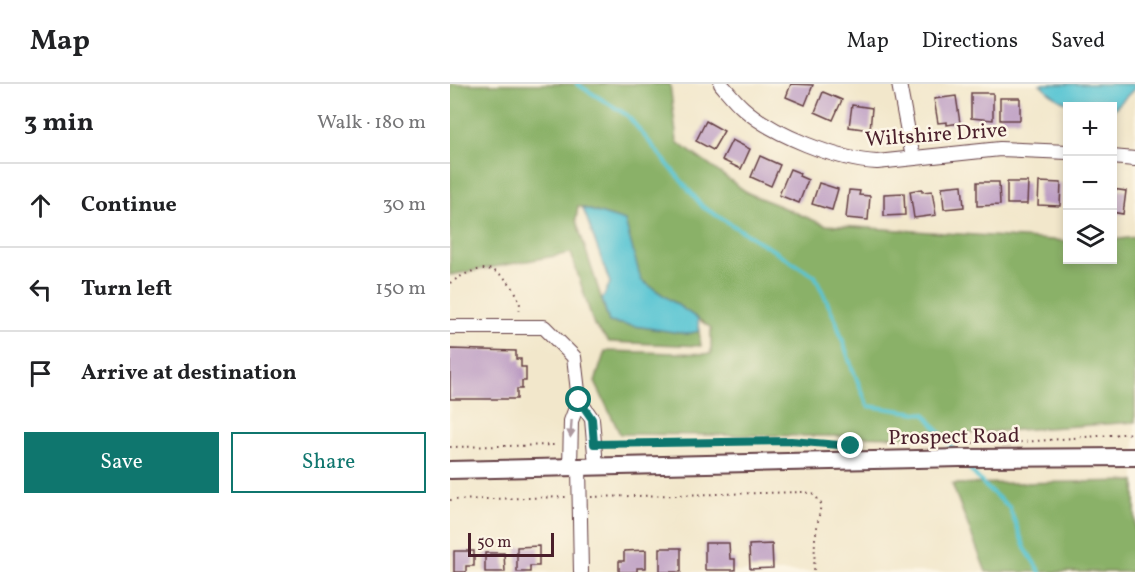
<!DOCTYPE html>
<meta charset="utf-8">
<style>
:root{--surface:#fff;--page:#f2f2f2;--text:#202124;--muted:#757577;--line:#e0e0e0;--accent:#0f766e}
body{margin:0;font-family:Vollkorn,serif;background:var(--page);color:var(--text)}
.controls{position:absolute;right:18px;top:18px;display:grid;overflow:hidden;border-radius:0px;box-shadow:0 3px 9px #0003}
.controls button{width:54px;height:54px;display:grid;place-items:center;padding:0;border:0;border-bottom:2px solid var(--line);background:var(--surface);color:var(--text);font:30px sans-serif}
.scale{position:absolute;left:18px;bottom:15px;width:86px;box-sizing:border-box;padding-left:6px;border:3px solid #4a1f2b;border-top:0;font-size:16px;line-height:21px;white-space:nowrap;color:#4a1f2b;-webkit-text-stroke:4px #fcf5e5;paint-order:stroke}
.stop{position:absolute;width:18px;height:18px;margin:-14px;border:4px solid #0f766e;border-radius:50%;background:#fff}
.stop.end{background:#0f766e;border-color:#fff;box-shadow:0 2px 6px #0008}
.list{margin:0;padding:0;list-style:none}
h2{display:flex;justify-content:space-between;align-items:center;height:78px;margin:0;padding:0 24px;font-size:26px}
h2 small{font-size:20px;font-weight:400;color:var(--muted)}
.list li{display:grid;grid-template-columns:39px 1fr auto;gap:18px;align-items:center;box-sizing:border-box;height:84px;padding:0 24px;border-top:2px solid var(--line)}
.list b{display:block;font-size:22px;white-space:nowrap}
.list em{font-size:20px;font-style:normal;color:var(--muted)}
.actions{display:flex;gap:12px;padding:18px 24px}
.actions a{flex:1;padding:14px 0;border:2px solid var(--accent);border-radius:0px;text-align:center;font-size:21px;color:var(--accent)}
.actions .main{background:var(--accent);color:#fff}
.icon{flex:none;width:33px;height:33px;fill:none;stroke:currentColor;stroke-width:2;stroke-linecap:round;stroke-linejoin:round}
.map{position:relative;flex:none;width:685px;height:488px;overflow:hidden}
header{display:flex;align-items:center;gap:36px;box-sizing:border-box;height:84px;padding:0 30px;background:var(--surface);border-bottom:2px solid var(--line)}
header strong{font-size:28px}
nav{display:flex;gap:33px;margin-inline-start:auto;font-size:21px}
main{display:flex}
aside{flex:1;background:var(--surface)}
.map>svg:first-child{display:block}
.forest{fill:#8ab167;stroke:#6a6849;stroke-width:1.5}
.water{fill:#59c5d3;stroke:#52727f;stroke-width:1.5}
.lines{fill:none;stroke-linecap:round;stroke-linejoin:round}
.stream{stroke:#59c5d3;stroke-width:4}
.building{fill:#bc9cc3}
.minor-casing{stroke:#633d43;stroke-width:16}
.major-casing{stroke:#633d43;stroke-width:20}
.path{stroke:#633d43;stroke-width:2;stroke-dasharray:1.5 4.5;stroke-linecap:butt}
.minor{stroke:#fff;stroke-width:14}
.major{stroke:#fff;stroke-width:16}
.oneway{fill:#ae9aa0}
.route{stroke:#0f766e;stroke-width:8}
.labels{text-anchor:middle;stroke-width:5;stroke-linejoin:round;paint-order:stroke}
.street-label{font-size:21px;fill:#4a1f2b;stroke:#fcf5e5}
</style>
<header>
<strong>Map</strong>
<nav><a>Map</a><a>Directions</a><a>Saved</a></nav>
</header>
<main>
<aside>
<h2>3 min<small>Walk · 180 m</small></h2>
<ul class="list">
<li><svg class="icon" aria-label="ahead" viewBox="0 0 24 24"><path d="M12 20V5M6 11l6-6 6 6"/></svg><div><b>Continue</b></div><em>30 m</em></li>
<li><svg class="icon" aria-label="left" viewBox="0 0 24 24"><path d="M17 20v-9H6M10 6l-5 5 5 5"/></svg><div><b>Turn left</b></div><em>150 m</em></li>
<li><svg class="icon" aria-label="arrive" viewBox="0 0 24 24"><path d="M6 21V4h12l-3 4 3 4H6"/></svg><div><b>Arrive at destination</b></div></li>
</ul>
<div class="actions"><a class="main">Save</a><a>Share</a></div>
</aside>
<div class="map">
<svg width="685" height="488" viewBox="0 0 685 488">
<rect width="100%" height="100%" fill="#fcf5e5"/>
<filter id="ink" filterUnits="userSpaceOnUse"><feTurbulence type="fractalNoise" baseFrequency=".0167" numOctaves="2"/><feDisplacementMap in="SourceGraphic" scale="12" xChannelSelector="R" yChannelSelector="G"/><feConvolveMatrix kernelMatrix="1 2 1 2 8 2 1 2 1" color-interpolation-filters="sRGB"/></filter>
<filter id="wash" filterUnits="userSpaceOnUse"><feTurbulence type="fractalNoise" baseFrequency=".008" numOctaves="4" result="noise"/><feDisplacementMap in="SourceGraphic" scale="24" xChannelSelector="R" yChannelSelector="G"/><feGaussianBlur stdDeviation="1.35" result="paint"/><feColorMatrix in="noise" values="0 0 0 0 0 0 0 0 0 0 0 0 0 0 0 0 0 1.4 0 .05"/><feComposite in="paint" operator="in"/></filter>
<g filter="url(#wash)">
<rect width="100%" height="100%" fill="#f2e7cb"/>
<g class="forest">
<polygon points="0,0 220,0 227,58 298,109 375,141 617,157 618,176 662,176 663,156 685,153 685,338 466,353 170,350 145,298 155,267 261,270 261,244 190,195 175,137 128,122 126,136 159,238 237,250 249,247 251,262 159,258 144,241 121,169 0,191"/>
<polygon points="685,397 685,488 536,488 502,400"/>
</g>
<g class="water">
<path d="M590,0H685V4L663,26L662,22C628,22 615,25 590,0Z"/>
<polygon points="133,124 175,137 191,196 248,235 249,247 237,250 159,238 152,215 160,199"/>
</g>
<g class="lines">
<g class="stream">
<polyline points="127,0 177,31 253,123 365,192 386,237 402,284 418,322 475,330 506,369"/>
<polyline points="515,380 536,403 559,423 575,464 590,488"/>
</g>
</g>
<g id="blocks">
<g class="building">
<polygon points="341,0 363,1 355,21 336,13"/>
<polygon points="373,8 392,16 383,36 365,28"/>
<polygon points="521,9 543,9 543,36 521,34"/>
<polygon points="506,12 510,39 497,41 497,38 488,39 484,15"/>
<rect x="550" y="14" width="20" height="22"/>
<polygon points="402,21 422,24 420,46 399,43"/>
<polygon points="256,37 274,47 263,66 246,57"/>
<polygon points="282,56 300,65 291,85 272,76"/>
<polygon points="310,72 330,81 321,102 301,93"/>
<polygon points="340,85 350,89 349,92 358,96 349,119 329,111"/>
<polygon points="527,98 549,98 550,121 527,122"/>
<polygon points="557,98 578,98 577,120 557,120"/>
<polygon points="589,98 611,99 610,122 588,121"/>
<polygon points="369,99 388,105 382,126 362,120"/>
<polygon points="512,101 514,123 494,125 492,103"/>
<polygon points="472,105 472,108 482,107 486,131 464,134 460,107"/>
<polygon points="662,105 676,107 673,130 662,128"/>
<polygon points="399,106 410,107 409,111 420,112 418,136 396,134"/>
<polygon points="454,109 455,131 434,132 434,110"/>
<polygon points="0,265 66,267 66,275 71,275 71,283 76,283 76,297 72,297 72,305 67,305 67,315 0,315"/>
<polygon points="255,459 279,459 280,475 285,475 285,486 255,486"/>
<polygon points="322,460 323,484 300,485 299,461"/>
<polygon points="89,462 89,482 80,482 80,488 67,488 67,463"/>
<rect x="210" y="464" width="21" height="24"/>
<polygon points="196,466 196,484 187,484 187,488 169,488 169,477 174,477 174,467"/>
<polygon points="4,467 24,467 24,482 16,482 16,488 4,488"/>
<polygon points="35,469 54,469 55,488 35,488"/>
</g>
</g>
</g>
<g filter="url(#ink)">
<use href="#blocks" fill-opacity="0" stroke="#633d43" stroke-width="1.5"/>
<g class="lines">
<g class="minor-casing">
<g id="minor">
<path d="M271,0C278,8 285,17 293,24C323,51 387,76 427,78L550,65L618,68"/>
<polyline points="449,0 463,74"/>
<polyline points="662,73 685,75"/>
<polyline points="0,243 94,243 124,273 129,316"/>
<polyline points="120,383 121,337 129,316 142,335 146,382"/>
<polyline points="129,383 131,488"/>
</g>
</g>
<g class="major-casing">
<polyline id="major" points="0,386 510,374 685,373"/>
</g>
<g class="path">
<path d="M0,199C11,192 22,185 36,185C50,185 66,204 69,217C71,221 69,227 69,231"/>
<polyline points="516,359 574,358 685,349"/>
<polyline points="156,360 341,357 402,361"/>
<polyline points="0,363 108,361"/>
<polyline points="141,413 355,408 365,411 371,420 365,455 364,488"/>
<polyline points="0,416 117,413"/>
</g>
<use href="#minor" class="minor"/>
<use href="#major" class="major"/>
</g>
<defs><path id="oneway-solid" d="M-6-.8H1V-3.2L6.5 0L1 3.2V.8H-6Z" transform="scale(1.5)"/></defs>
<use class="oneway" href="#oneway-solid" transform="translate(121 345) rotate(94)"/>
</g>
<g class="lines" filter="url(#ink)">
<polyline class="route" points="129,316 142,335 144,360 341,357 401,362"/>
</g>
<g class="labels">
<g class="street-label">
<text transform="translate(486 50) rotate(-4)" y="7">Wiltshire Drive</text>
<text transform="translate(504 352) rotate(-1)" y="7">Prospect Road</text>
</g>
</g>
</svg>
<div class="controls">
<button>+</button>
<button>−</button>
<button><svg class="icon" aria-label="layers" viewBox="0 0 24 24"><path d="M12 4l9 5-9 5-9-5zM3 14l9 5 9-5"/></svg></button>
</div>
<div class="scale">50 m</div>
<div class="stop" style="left:129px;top:316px"></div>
<div class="stop end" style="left:401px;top:362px"></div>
</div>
</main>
